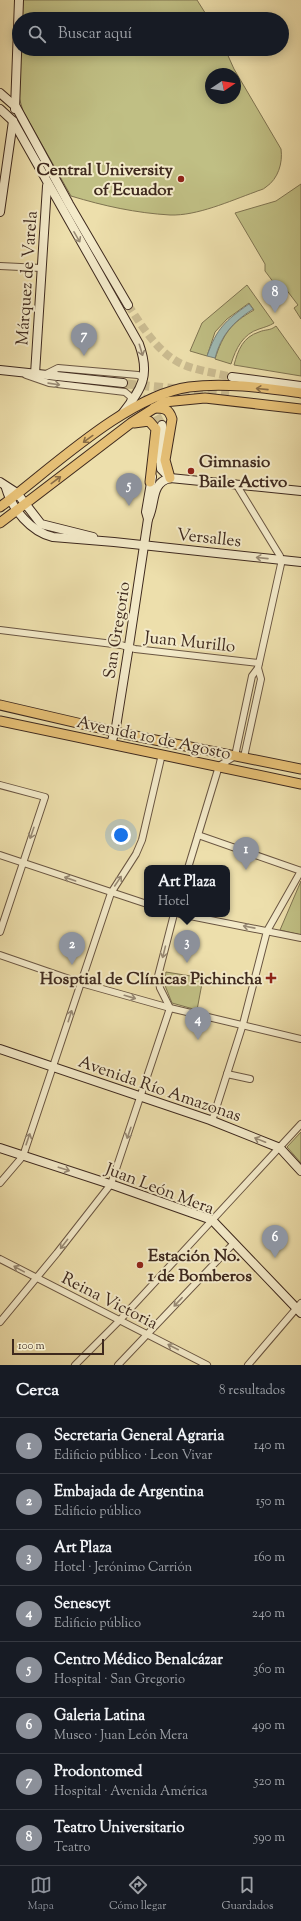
<!DOCTYPE html>
<html lang="es">
<meta charset="utf-8">
<style>
:root{--surface:#171b24;--page:#242831;--text:#f1f3f6;--muted:#9ea1a6;--line:#363941;--accent:#8c9099}
body{margin:0;font-family:"Sorts Mill Goudy",serif;background:var(--page);color:var(--text)}
.compass{position:absolute;left:205px;top:68px;width:36px;height:36px;border-radius:50%;background:var(--surface);box-shadow:0 2px 10px #0003;rotate:78deg}
.scale{position:absolute;left:12px;bottom:10px;width:92px;box-sizing:border-box;padding-left:4px;border:2px solid #3e291e;border-top:0;font-size:11px;line-height:14px;white-space:nowrap;color:#3e291e;-webkit-text-stroke:3px #f3eac9;paint-order:stroke}
.you{position:absolute;left:121px;top:835px;width:14px;height:14px;margin:-10px;border:3px solid #fff;border-radius:50%;background:#1a73e8;box-shadow:0 0 0 6px #1a73e833}
.badge{display:grid;place-items:center;width:26px;height:26px;border-radius:50%;background:var(--accent);color:#fff;font-size:13px;font-weight:700}
.pin{position:absolute;translate:-50% -33px;filter:drop-shadow(0 1px 2px #0008)}
.pin::after{content:'';position:absolute;top:21px;width:14px;height:12px;background:inherit;clip-path:polygon(0 0,100% 0,50% 100%)}
.popup{position:absolute;left:144px;top:865px;width:86px;height:52px;box-sizing:border-box;display:grid;place-content:center;border-radius:8px;background:var(--surface);filter:drop-shadow(0 1px 3px #0005);font-size:13px;white-space:nowrap;color:var(--muted)}
.popup b{font-size:15px;color:var(--text)}
.popup::after{content:'';position:absolute;left:50%;top:100%;margin-left:-8px;border:8px solid transparent;border-top-color:var(--surface)}
.list{margin:0;padding:0;list-style:none}
h2{display:flex;justify-content:space-between;align-items:center;height:52px;margin:0;padding:0 16px;font-size:17px}
h2 small{font-size:13px;font-weight:400;color:var(--muted)}
.list li{display:grid;grid-template-columns:26px 1fr auto;gap:12px;align-items:center;box-sizing:border-box;height:56px;padding:0 16px;border-top:1px solid var(--line)}
.list b{display:block;font-size:15px;white-space:nowrap}
.list p{margin:0;font-size:13px;white-space:nowrap;color:var(--muted)}
.list em{font-size:13px;font-style:normal;color:var(--muted)}
.icon{flex:none;width:22px;height:22px;fill:none;stroke:currentColor;stroke-width:2;stroke-linecap:round;stroke-linejoin:round}
.map{position:relative;flex:none;width:301px;height:1365px;overflow:hidden}
.search{position:absolute;background:var(--surface);box-shadow:0 2px 10px #0003;left:12px;right:12px;top:12px;height:44px;display:flex;align-items:center;gap:10px;box-sizing:border-box;padding:0 14px;border-radius:22px;color:var(--muted);font-size:15px}
.sheet{height:500px;background:var(--surface)}
nav{display:flex;justify-content:space-around;align-items:center;box-sizing:border-box;height:56px;border-top:1px solid var(--line);background:var(--surface);font-size:11px;color:var(--muted)}
nav a{display:grid;justify-items:center;gap:2px}
nav .on{color:var(--accent)}
.map>svg:first-child{display:block}
.green{fill:#c0bf84;stroke:#7f7451;fill-rule:evenodd}
.water{fill:#9ebab5;stroke:#788079}
.lines{fill:none;stroke-linecap:round;stroke-linejoin:round}
.secondary-tunnel{stroke:#cabb90;stroke-width:8;stroke-dasharray:8 4;stroke-linecap:butt}
.primary-tunnel{stroke:#cabb90;stroke-width:9;stroke-dasharray:9 4.5;stroke-linecap:butt}
.street-casing{stroke:#6a5642;stroke-width:8}
.secondary-casing{stroke:#3e291e;stroke-width:10}
.primary-casing{stroke:#3e291e;stroke-width:11}
.street{stroke:#f3eac9;stroke-width:6}
.secondary{stroke:#f3eac9;stroke-width:8}
.primary{stroke:#e6c076;stroke-width:9}
.oneway{stroke:#988a74}
.oneway2{stroke:#8a6d46}
.poi-dot{fill:#8f2418;stroke:#f3eac9;stroke-width:1.5}
.labels{text-anchor:middle;stroke-width:4;stroke-linejoin:round;paint-order:stroke}
.poi-label{font-size:17px;font-weight:bold;fill:#3e291e;stroke:#f3eac9;text-anchor:end}
.street-label{font-size:17px;fill:#3e291e;stroke:#f3eac9}
</style>
<div class="map">
<svg width="301" height="1365" viewBox="0 0 301 1365">
<rect width="100%" height="100%" fill="#eddfac"/>
<filter id="stains"><feTurbulence type="fractalNoise" baseFrequency=".005" numOctaves="4"/><feColorMatrix values="0 0 0 0 .2 0 0 0 0 .09 0 0 0 0 .02 0 0 0 .5 -.17"/></filter>
<radialGradient id="worn" r=".72"><stop offset=".6" stop-color="#630" stop-opacity="0"/><stop offset="1" stop-color="#630" stop-opacity=".3"/></radialGradient>
<g class="green">
<polygon points="23,0 197,0 209,19 22,19"/>
<path d="M20,49H225L234,69L281,149C283,163 278,179 266,187C263,190 259,190 255,192C230,201 197,216 170,215C136,213 104,206 71,196L23,111L19,97ZM211,74H235V98H211Z"/>
<polygon points="301,184 301,319 294,308 298,305 282,284 277,287 265,271 265,264 235,213 276,201"/>
<path d="M247,285L274,323C269,326 265,327 259,329C243,334 236,348 231,364L215,359C223,334 231,323 254,310L249,303L227,319L215,332L207,356L190,351L202,323Z"/>
<path d="M276,326L301,361V376L234,365C238,350 243,337 259,332C266,329 270,331 276,326Z"/>
<polygon points="301,881 301,935 280,930"/>
<polygon points="166,972 203,978 197,1010 172,1003 164,983"/>
<polygon points="301,1132 301,1163 287,1147"/>
</g>
<path class="water" d="M249,304L253,309C233,322 221,335 215,358L207,356C217,328 225,321 249,304Z"/>
<g class="lines">
<g class="secondary-tunnel">
<path d="M128,305C143,327 158,354 184,365C199,371 216,373 232,377"/>
<polyline points="123,383 127,384 152,406 162,425"/>
</g>
<polyline class="primary-tunnel" points="127,384 229,394"/>
<g class="street-casing">
<g id="street">
<polyline points="0,266 41,268"/>
<polyline points="26,375 49,383 125,392 131,397 130,403"/>
<polyline points="44,375 58,368 138,375 144,378"/>
<polyline points="0,630 121,645 135,649 259,663"/>
<polyline points="244,757 261,679 258,668"/>
<polyline points="0,785 45,797 0,932"/>
<polyline points="198,835 301,871"/>
<polyline points="0,855 147,904"/>
<polyline points="188,868 219,766 235,756 252,676 258,668 281,564 280,556 236,484"/>
<polyline points="180,914 301,938"/>
<polyline points="0,955 81,983 170,1008 301,1039"/>
<polyline points="227,1074 250,1079"/>
<polyline points="212,1121 243,1024 267,931 301,871"/>
<polyline points="0,1183 23,1156 111,893 136,854 142,840 162,754"/>
<polyline points="0,1259 207,1365"/>
<polyline points="0,1322 57,1253 111,1184 170,1008 160,988 158,976 174,914"/>
<polyline points="75,1365 119,1321 301,1124"/>
<polyline points="118,1365 234,1243"/>
<polyline points="248,1365 301,1303"/>
</g>
</g>
<g class="secondary-casing">
<g id="secondary">
<polyline points="0,93 16,107 69,204 128,305"/>
<path d="M0,109L13,121L139,344C151,377 141,389 122,414"/>
<polyline points="15,109 19,0"/>
<polyline points="0,212 13,121"/>
<polyline points="0,370 123,383"/>
<polyline points="35,374 47,186"/>
<polyline points="232,377 301,386"/>
<polyline points="160,455 161,469 170,478 301,491"/>
<polyline points="158,459 163,434 162,425"/>
<polyline points="0,482 17,493 41,524 93,537"/>
<path d="M6,488C12,509 31,532 53,537L114,542L301,562"/>
<polyline points="148,519 146,512 152,477"/>
<path d="M111,744L116,727L128,652L148,519C156,504 150,483 170,478"/>
<polyline points="0,1049 210,1120 280,1148 301,1171"/>
<polyline points="0,1148 116,1186 212,1220 301,1313"/>
</g>
</g>
<g class="primary-casing">
<g id="primary">
<path d="M154,408C165,408 169,409 172,419L165,460L170,478"/>
<polyline points="134,423 149,421 156,429 150,482"/>
<path d="M0,507C50,470 126,396 189,387C225,382 265,388 301,393"/>
<polyline points="0,523 131,423 164,402 205,398 301,409"/>
<polyline points="0,705 125,734 301,769"/>
<polyline points="0,721 301,784"/>
</g>
</g>
<use href="#street" class="street"/>
<use href="#secondary" class="secondary"/>
<use href="#primary" class="primary"/>
</g>
<defs><path id="oneway-shaft" d="M-6 0H5M1.5-3L5.5 0L1.5 3" fill="none" stroke-width="1.6" stroke-linecap="round" stroke-linejoin="round"/></defs>
<g class="oneway">
<use href="#oneway-shaft" transform="translate(77 237) rotate(60)"/>
<use href="#oneway-shaft" transform="translate(141 350) rotate(73)"/>
<use href="#oneway-shaft" transform="translate(54 384) rotate(8)"/>
<use href="#oneway-shaft" transform="translate(262 558) rotate(-174)"/>
<use href="#oneway-shaft" transform="translate(32 833) rotate(109)"/>
<use href="#oneway-shaft" transform="translate(70 879) rotate(-161)"/>
<use href="#oneway-shaft" transform="translate(118 881) rotate(-56)"/>
<use href="#oneway-shaft" transform="translate(249 927) rotate(-169)"/>
<use href="#oneway-shaft" transform="translate(164 952) rotate(104)"/>
<use href="#oneway-shaft" transform="translate(130 997) rotate(16)"/>
<use href="#oneway-shaft" transform="translate(70 1016) rotate(-72)"/>
<use href="#oneway-shaft" transform="translate(129 1133) rotate(109)"/>
<use href="#oneway-shaft" transform="translate(28 1139) rotate(-71)"/>
<use href="#oneway-shaft" transform="translate(260 1140) rotate(-158)"/>
<use href="#oneway-shaft" transform="translate(64 1169) rotate(18)"/>
<use href="#oneway-shaft" transform="translate(64 1244) rotate(128)"/>
<use href="#oneway-shaft" transform="translate(19 1269) rotate(-151)"/>
<use href="#oneway-shaft" transform="translate(178 1302) rotate(133)"/>
<use href="#oneway-shaft" transform="translate(173 1347) rotate(-153)"/>
</g>
<g class="oneway2">
<use href="#oneway-shaft" transform="translate(262 389) rotate(-174)"/>
<use href="#oneway-shaft" transform="translate(88 439) rotate(144)"/>
<use href="#oneway-shaft" transform="translate(56 480) rotate(-37)"/>
</g>
<g class="poi-dot">
<circle cx="181" cy="179" r="4"/>
<circle cx="191" cy="471" r="4"/>
<path d="M269 972h4v4h4v4h-4v4h-4v-4h-4v-4h4z"/>
<circle cx="140" cy="1265" r="4"/>
</g>
<g class="labels">
<g class="poi-label">
<text x="173" y="175">Central University<tspan x="173" dy="20">of Ecuador</tspan></text>
<text x="199" y="467" text-anchor="start">Gimnasio<tspan x="199" dy="20">Baile Activo</tspan></text>
<text x="262" y="984">Hosptial de Clínicas Pichincha</text>
<text x="148" y="1261" text-anchor="start">Estación No.<tspan x="148" dy="20">1 de Bomberos</tspan></text>
</g>
<g class="street-label">
<text transform="translate(26 278) rotate(-86)" y="6">Márquez de Varela</text>
<text transform="translate(209 537) rotate(6)" y="6">Versalles</text>
<text transform="translate(116 630) rotate(-81)" y="6">San Gregorio</text>
<text transform="translate(190 641) rotate(6)" y="6">Juan Murillo</text>
<text transform="translate(154 737) rotate(12)" y="6">Avenida 10 de Agosto</text>
<text transform="translate(160 1088) rotate(19)" y="6">Avenida Río Amazonas</text>
<text transform="translate(160 1188) rotate(21)" y="6">Juan León Mera</text>
<text transform="translate(110 1300) rotate(27)" y="6">Reina Victoria</text>
</g>
</g>
<rect width="100%" height="100%" filter="url(#stains)"/>
<rect width="100%" height="100%" fill="url(#worn)"/>
</svg>
<svg class="compass" viewBox="-18 -18 36 36"><path d="M0-13l5 13h-10z" fill="#e53935"/><path d="M0 13l5-13h-10z" fill="#9ea1a6"/></svg>
<div class="scale">100 m</div>
<div class="you"></div>
<div class="pin badge" style="left:246px;top:870px">1</div>
<div class="pin badge" style="left:72px;top:965px">2</div>
<div class="pin badge" style="left:187px;top:963px">3</div>
<div class="popup"><b>Art Plaza</b>Hotel</div>
<div class="pin badge" style="left:198px;top:1040px">4</div>
<div class="pin badge" style="left:129px;top:506px">5</div>
<div class="pin badge" style="left:275px;top:1258px">6</div>
<div class="pin badge" style="left:84px;top:356px">7</div>
<div class="pin badge" style="left:275px;top:313px">8</div>
<div class="search"><svg class="icon" aria-label="search" viewBox="0 0 24 24"><circle cx="10" cy="10" r="6"/><path d="M15 15l6 6"/></svg>Buscar aquí</div>
</div>
<section class="sheet">
<h2>Cerca<small>8 resultados</small></h2>
<ul class="list">
<li><span class="badge">1</span><div><b>Secretaria General Agraria</b><p>Edificio público · Leon Vivar</p></div><em>140 m</em></li>
<li><span class="badge">2</span><div><b>Embajada de Argentina</b><p>Edificio público</p></div><em>150 m</em></li>
<li><span class="badge">3</span><div><b>Art Plaza</b><p>Hotel · Jerónimo Carrión</p></div><em>160 m</em></li>
<li><span class="badge">4</span><div><b>Senescyt</b><p>Edificio público</p></div><em>240 m</em></li>
<li><span class="badge">5</span><div><b>Centro Médico Benalcázar</b><p>Hospital · San Gregorio</p></div><em>360 m</em></li>
<li><span class="badge">6</span><div><b>Galeria Latina</b><p>Museo · Juan León Mera</p></div><em>490 m</em></li>
<li><span class="badge">7</span><div><b>Prodontomed</b><p>Hospital · Avenida América</p></div><em>520 m</em></li>
<li><span class="badge">8</span><div><b>Teatro Universitario</b><p>Teatro</p></div><em>590 m</em></li>
</ul>
</section>
<nav>
<a class="on"><svg class="icon" aria-label="map" viewBox="0 0 24 24"><path d="M3 6l6-2 6 2 6-2v14l-6 2-6-2-6 2zM9 4v14M15 6v14"/></svg>Mapa</a>
<a><svg class="icon" aria-label="directions" viewBox="0 0 24 24"><path d="M12 3l9 9-9 9-9-9zM9 14v-3h6M13 9l2 2-2 2"/></svg>Cómo llegar</a>
<a><svg class="icon" aria-label="saved" viewBox="0 0 24 24"><path d="M7 4h10v16l-5-4-5 4z"/></svg>Guardados</a>
</nav>
